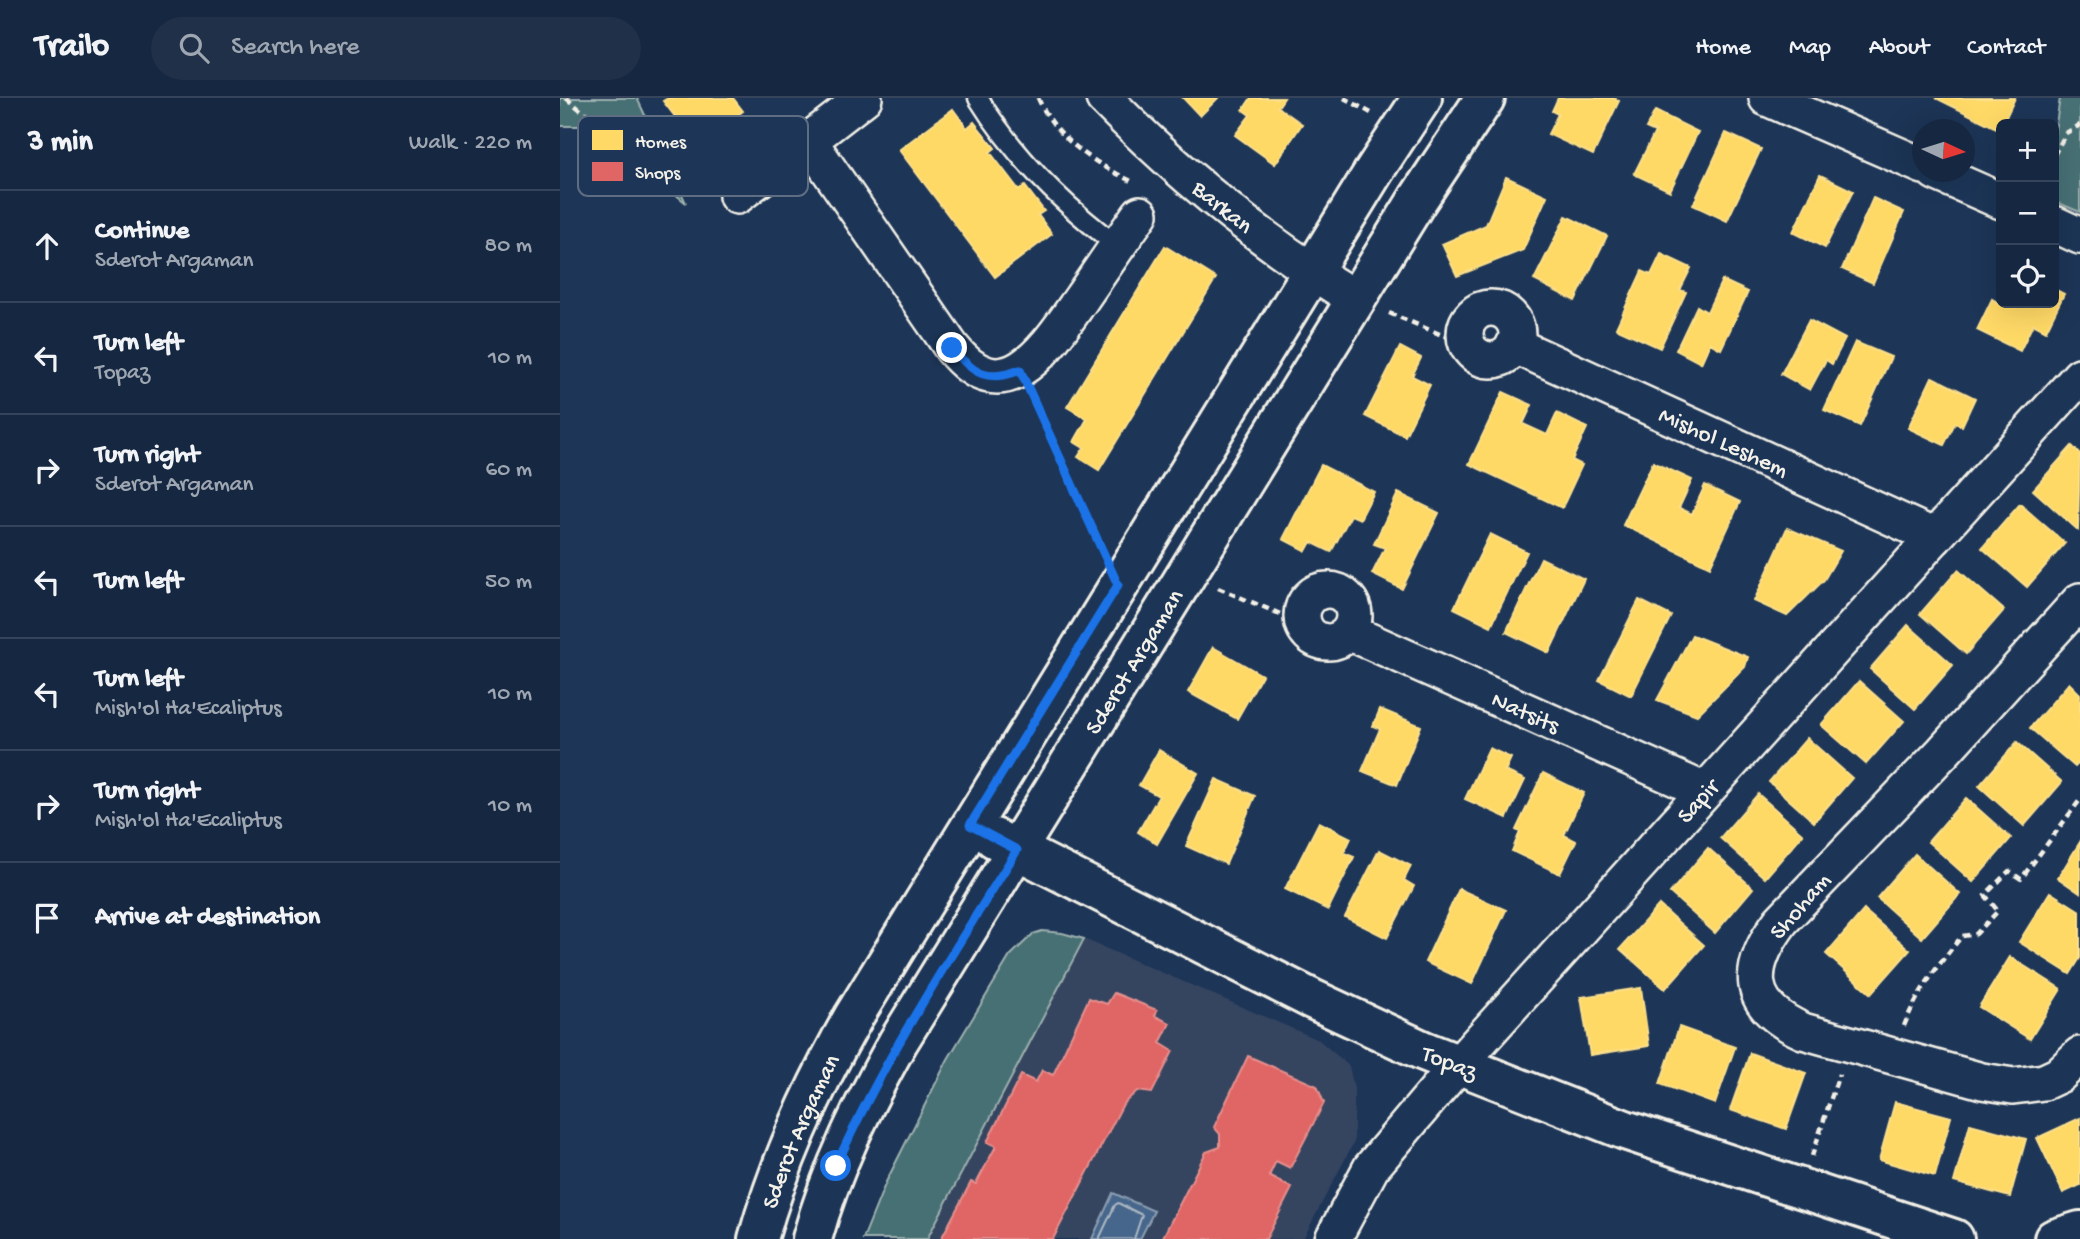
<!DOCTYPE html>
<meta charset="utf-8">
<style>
:root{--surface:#162841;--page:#1f3048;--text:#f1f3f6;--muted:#9ea6b1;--line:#35445a}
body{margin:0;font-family:"Gochi Hand",sans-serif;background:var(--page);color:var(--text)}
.controls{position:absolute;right:21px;top:21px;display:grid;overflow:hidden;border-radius:10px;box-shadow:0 7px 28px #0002}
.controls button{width:63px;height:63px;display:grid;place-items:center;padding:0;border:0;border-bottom:2px solid var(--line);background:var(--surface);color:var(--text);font:35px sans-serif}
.compass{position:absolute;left:1352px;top:21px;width:63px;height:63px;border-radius:50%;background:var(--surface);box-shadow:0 7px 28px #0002;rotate:94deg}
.stop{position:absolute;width:21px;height:21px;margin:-16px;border:5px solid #1a73e8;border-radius:50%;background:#fff}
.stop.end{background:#1a73e8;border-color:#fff;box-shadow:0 2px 7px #0008}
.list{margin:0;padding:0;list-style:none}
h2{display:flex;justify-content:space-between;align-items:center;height:91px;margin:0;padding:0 28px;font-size:30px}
h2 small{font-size:23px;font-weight:400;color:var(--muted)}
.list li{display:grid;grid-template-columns:46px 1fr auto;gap:21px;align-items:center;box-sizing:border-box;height:112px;padding:0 28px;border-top:2px solid var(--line)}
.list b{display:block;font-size:26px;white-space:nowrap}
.list p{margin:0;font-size:23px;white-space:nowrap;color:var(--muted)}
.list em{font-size:23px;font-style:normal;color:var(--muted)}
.icon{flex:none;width:38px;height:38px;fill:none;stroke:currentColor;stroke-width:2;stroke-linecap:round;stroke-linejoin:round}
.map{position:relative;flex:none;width:1520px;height:1141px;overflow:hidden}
header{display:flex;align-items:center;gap:42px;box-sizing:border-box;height:98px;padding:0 35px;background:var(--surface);border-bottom:2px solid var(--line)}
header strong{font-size:33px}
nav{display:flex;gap:38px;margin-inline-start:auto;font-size:24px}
.search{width:490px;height:63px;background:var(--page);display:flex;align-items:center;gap:18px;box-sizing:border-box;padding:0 24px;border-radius:38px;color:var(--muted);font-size:26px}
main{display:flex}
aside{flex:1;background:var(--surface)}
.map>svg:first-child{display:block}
.built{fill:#344461}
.green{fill:#477075;stroke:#9eb0ae;stroke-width:2}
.water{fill:#46668c;stroke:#8c9eb1;stroke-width:2}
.homes{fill:#ffd966;stroke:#fce08d;stroke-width:2}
.shops{fill:#e06666;stroke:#e6908d;stroke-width:2}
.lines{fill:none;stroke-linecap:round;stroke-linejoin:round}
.shore{stroke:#aeb9c3;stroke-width:2}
.lane-casing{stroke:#f4f1e8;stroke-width:23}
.street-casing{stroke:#f4f1e8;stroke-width:40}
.secondary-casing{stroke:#f4f1e8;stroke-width:44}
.path{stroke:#f4f1e8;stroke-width:4.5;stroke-dasharray:7 5;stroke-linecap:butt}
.lane{stroke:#1d3557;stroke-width:18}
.street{stroke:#1d3557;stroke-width:35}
.secondary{stroke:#1d3557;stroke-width:38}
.route{stroke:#1a73e8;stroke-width:9}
.labels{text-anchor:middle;stroke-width:7;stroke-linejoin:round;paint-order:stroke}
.street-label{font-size:24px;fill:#f4f1e8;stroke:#1d3557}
.key{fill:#1d3557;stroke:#5e6d82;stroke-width:2}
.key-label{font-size:19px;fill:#f4f1e8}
</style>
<header>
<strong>Trailo</strong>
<div class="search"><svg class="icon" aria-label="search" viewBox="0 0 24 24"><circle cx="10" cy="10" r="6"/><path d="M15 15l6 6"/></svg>Search here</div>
<nav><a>Home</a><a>Map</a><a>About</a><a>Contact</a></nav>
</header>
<main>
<aside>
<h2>3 min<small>Walk · 220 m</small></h2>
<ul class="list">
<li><svg class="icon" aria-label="ahead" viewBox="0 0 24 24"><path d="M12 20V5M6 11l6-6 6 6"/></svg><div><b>Continue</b><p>Sderot Argaman</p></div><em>80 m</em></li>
<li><svg class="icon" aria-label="left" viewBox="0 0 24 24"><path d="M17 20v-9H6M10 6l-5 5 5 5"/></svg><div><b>Turn left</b><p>Topaz</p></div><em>10 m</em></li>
<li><svg class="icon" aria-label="right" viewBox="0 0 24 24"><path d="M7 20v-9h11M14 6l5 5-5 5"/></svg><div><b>Turn right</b><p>Sderot Argaman</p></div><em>60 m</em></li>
<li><svg class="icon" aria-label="left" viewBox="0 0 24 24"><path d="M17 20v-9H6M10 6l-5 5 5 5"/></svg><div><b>Turn left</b></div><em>50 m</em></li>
<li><svg class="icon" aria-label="left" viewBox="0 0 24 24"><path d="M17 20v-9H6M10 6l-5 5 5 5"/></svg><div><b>Turn left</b><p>Mish'ol Ha'Ecaliptus</p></div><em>10 m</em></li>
<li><svg class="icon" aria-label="right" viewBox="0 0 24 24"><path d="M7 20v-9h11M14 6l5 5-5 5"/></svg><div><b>Turn right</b><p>Mish'ol Ha'Ecaliptus</p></div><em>10 m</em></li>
<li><svg class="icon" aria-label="arrive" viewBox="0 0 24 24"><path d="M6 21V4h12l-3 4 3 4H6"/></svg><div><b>Arrive at destination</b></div></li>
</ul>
</aside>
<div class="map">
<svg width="1520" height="1141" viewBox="0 0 1520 1141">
<rect width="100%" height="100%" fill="#1d3557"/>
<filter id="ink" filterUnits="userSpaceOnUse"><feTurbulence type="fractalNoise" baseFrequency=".0143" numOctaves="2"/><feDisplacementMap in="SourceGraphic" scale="14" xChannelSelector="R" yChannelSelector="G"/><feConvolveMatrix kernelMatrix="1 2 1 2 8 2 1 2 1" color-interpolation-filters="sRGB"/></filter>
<g filter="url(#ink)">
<polygon class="built" points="524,841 759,942 789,968 794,990 794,1044 743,1141 367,1141"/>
<g class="green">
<polygon points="0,0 77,0 126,105 33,28 0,28"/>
<polygon points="1500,0 1520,0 1520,114 1494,103 1494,39"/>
<polygon points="482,833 502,835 524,841 367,1141 303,1141 326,1084 388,961 450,858 473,836"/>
</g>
<polygon class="water" points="553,1095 594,1113 580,1141 532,1141"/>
<g class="homes">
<polygon points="108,0 173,0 183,13 137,47 103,3"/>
<polygon points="623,0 658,0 640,18"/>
<polygon points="691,0 724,0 718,9 742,26 715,66 675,37 690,17 683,12"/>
<polygon points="998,0 1053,0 1059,3 1033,57 988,36 998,16 992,13"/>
<polygon points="1376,0 1455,0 1440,32"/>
<polygon points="393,11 407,30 414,24 435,50 430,54 459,92 465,88 484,113 478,117 492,136 435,179 339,52"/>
<polygon points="1095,13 1138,34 1110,93 1074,76 1095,34 1086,30"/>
<polygon points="1166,35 1201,51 1167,123 1133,107"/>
<polygon points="1260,77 1293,93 1265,150 1233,134"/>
<polygon points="946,79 987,98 963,152 897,178 882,146 926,127"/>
<polygon points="1313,100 1344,114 1313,185 1282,171"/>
<polygon points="1006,118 1047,138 1015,203 974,182"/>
<polygon points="605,148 656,180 539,372 518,359 524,350 514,344 527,321 507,309"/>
<polygon points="1101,156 1131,170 1120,192 1126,194 1100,250 1056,230 1082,173 1091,177"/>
<polygon points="1162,182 1188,194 1161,251 1150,245 1141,265 1116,252 1137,208 1147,214"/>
<polygon points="1494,191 1504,196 1486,233 1473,226 1460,253 1417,232 1432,201 1439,205 1441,201 1441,205 1494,205"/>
<polygon points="1249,222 1285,241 1272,266 1266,262 1250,292 1221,276"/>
<polygon points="1295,244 1331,259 1300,328 1264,312"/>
<polygon points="840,249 861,260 852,278 870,287 845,338 805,318"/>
<polygon points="1372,279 1415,300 1402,328 1395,325 1384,347 1348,330"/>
<polygon points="943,294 972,307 963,326 987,337 997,315 1027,330 1012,362 1022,367 1002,410 909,366"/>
<polygon points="1512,348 1520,356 1518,432 1473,392"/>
<polygon points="1093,364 1132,382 1119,410 1132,416 1145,387 1180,404 1150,469 1063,427"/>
<polygon points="761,367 814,394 800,421 791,417 771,454 751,444 746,453 723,441"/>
<polygon points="838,395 879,415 842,491 812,476 825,450 814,446"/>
<polygon points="1460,406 1505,445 1467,489 1422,450"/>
<polygon points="1227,430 1281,453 1264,482 1227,518 1194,503"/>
<polygon points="930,436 967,454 931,528 894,510"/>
<polygon points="981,460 1024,481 989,555 946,534"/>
<polygon points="1398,472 1444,512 1406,556 1360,516"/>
<polygon points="1079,502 1111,518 1071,598 1039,582"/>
<polygon points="1348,527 1393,567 1355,611 1310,571"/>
<polygon points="1132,537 1188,559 1185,569 1137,617 1097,602"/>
<polygon points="653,549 702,577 677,621 628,594"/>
<polygon points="1299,583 1344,623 1306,666 1261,627"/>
<polygon points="1509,585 1520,596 1520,664 1515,669 1470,630"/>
<polygon points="820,611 861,628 837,687 802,673 820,631 813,628"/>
<polygon points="1247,640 1292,680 1254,724 1209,684"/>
<polygon points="1457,644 1502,684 1464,728 1419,688"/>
<polygon points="929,650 951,660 945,673 965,682 947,720 905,701"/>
<polygon points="599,652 638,675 597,746 578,734 599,698 579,687"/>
<polygon points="983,675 1024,695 1004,737 1016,743 1000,776 952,753 960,734 956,732"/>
<polygon points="656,681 695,698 666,766 626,748"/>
<polygon points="1198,696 1243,736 1205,780 1160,740"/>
<polygon points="1406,700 1451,740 1413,784 1368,744"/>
<polygon points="759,724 791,740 784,755 794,759 768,812 725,791"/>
<polygon points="1520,744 1520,795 1498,780"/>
<polygon points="1148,750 1193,790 1155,835 1110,795"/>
<polygon points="819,752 851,768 844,782 854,788 827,840 785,819"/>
<polygon points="1355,756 1400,796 1362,840 1317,800"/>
<polygon points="899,791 946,812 912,886 865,864"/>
<polygon points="1490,794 1520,813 1520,860 1510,876 1459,844"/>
<polygon points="1099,807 1144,847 1105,891 1060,851"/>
<polygon points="1304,812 1350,852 1311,896 1266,856"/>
<polygon points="1450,859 1501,891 1470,941 1419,909"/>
<polygon points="1081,890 1089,948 1030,957 1021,899"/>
<polygon points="1119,929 1175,949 1155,1006 1100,986"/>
<polygon points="1190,955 1246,975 1226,1031 1170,1012"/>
<polygon points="1335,1004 1391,1019 1375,1078 1319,1062"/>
<polygon points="1520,1020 1520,1087 1503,1095 1477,1040"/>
<polygon points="1410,1026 1466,1041 1450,1099 1394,1084"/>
</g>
<g class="shops">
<polygon points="554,895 597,912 595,918 610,925 600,945 613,953 592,995 577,993 563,1006 493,1141 381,1141 411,1084 416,1086 436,1048 427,1044 461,977 476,984 482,972 493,977 529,900 547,906"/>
<polygon points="688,958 757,988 764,1005 730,1070 716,1063 709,1078 732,1090 706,1141 602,1141 646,1054 660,1049 660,1036 654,1029"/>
</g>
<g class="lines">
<polyline class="shore" points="539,1141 555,1107 558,1105 582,1117 574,1141"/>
<g class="lane-casing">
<path id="lane" d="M418,0C454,58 504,108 558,148"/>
</g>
<g class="street-casing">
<g id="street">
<path id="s1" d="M544,0C620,77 703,145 796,201"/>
<polyline points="1207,0 1363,68"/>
<path d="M249,43L392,250C446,318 489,246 521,201C541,172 560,144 580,116"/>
<polyline points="1375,74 1441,103"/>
<polyline points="177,98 304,0"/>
<polyline points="1494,126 1520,138"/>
<circle cx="931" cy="236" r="26"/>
<path id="s2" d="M954,247L1375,439"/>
<circle cx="768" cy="518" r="26"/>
<path d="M1520,503L1383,654L1221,823C1186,870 1184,907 1243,933L1422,983L1453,988L1484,984L1499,977L1520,957"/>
<path id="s3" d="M789,534L1145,693"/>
<path id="s4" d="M773,1141L811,1070L898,967L1520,278"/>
</g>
</g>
<g class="secondary-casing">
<g id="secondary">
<path id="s5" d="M434,740L752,901L864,953L1065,1032L1394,1141"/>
<path id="s6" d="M198,1141C220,1062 253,990 294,918L814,73L862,0"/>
<path id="s7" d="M252,1141C271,1071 303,1007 338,944L858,101L925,0"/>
<polyline points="1494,1141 1520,1133"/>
</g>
</g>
<g class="path">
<polyline points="6,0 22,13 150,84"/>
<path d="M478,0C496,41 533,64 571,83"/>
<polyline points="784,0 811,15"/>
<polyline points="1494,57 1506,35 1520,27"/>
<polyline points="829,215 882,237 907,244"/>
<polyline points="473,301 541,449"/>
<polyline points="658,490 744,526"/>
<path d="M1344,928C1358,893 1378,867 1402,838L1416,836L1438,813L1425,797L1449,773L1461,781L1520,702"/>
<polyline points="1252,1058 1279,976"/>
</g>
<use href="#lane" class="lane"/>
<use href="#street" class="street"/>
<use href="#secondary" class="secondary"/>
</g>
</g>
<g class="lines" filter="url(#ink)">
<path class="route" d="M276,1068C326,956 393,855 457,752L410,727L558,487L460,272C428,285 413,276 392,250"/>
</g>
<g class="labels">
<g class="street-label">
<text dy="8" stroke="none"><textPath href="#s1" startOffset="161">Barkan</textPath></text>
<text dy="8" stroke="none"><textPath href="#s2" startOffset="231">Mishol Leshem</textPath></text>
<text dy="8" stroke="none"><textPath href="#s7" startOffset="663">Sderot Argaman</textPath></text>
<text dy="8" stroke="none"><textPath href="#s3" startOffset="194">Natsits</textPath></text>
<text dy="8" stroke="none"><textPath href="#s4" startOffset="572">Sapir</textPath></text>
<text transform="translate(1239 807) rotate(-49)" y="8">Shoham</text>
<text dy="8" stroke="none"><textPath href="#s5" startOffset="508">Topaz</textPath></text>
<text dy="8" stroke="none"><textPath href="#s6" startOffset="116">Sderot Argaman</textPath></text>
</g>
</g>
<rect x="18" y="18" width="230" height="80" rx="10" class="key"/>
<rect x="32" y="32" width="31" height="20" fill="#ffd966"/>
<rect x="32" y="64" width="31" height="19" fill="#e06666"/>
<g class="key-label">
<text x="75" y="49">Homes</text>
<text x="75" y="80">Shops</text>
</g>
</svg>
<div class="controls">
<button>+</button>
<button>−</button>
<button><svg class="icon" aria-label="locate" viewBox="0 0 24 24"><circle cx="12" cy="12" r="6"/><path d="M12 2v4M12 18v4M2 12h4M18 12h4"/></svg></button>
</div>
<svg class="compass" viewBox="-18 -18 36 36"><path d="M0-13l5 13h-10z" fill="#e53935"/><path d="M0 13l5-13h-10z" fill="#9ea6b1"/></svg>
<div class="stop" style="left:276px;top:1068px"></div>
<div class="stop end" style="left:392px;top:250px"></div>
</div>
</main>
